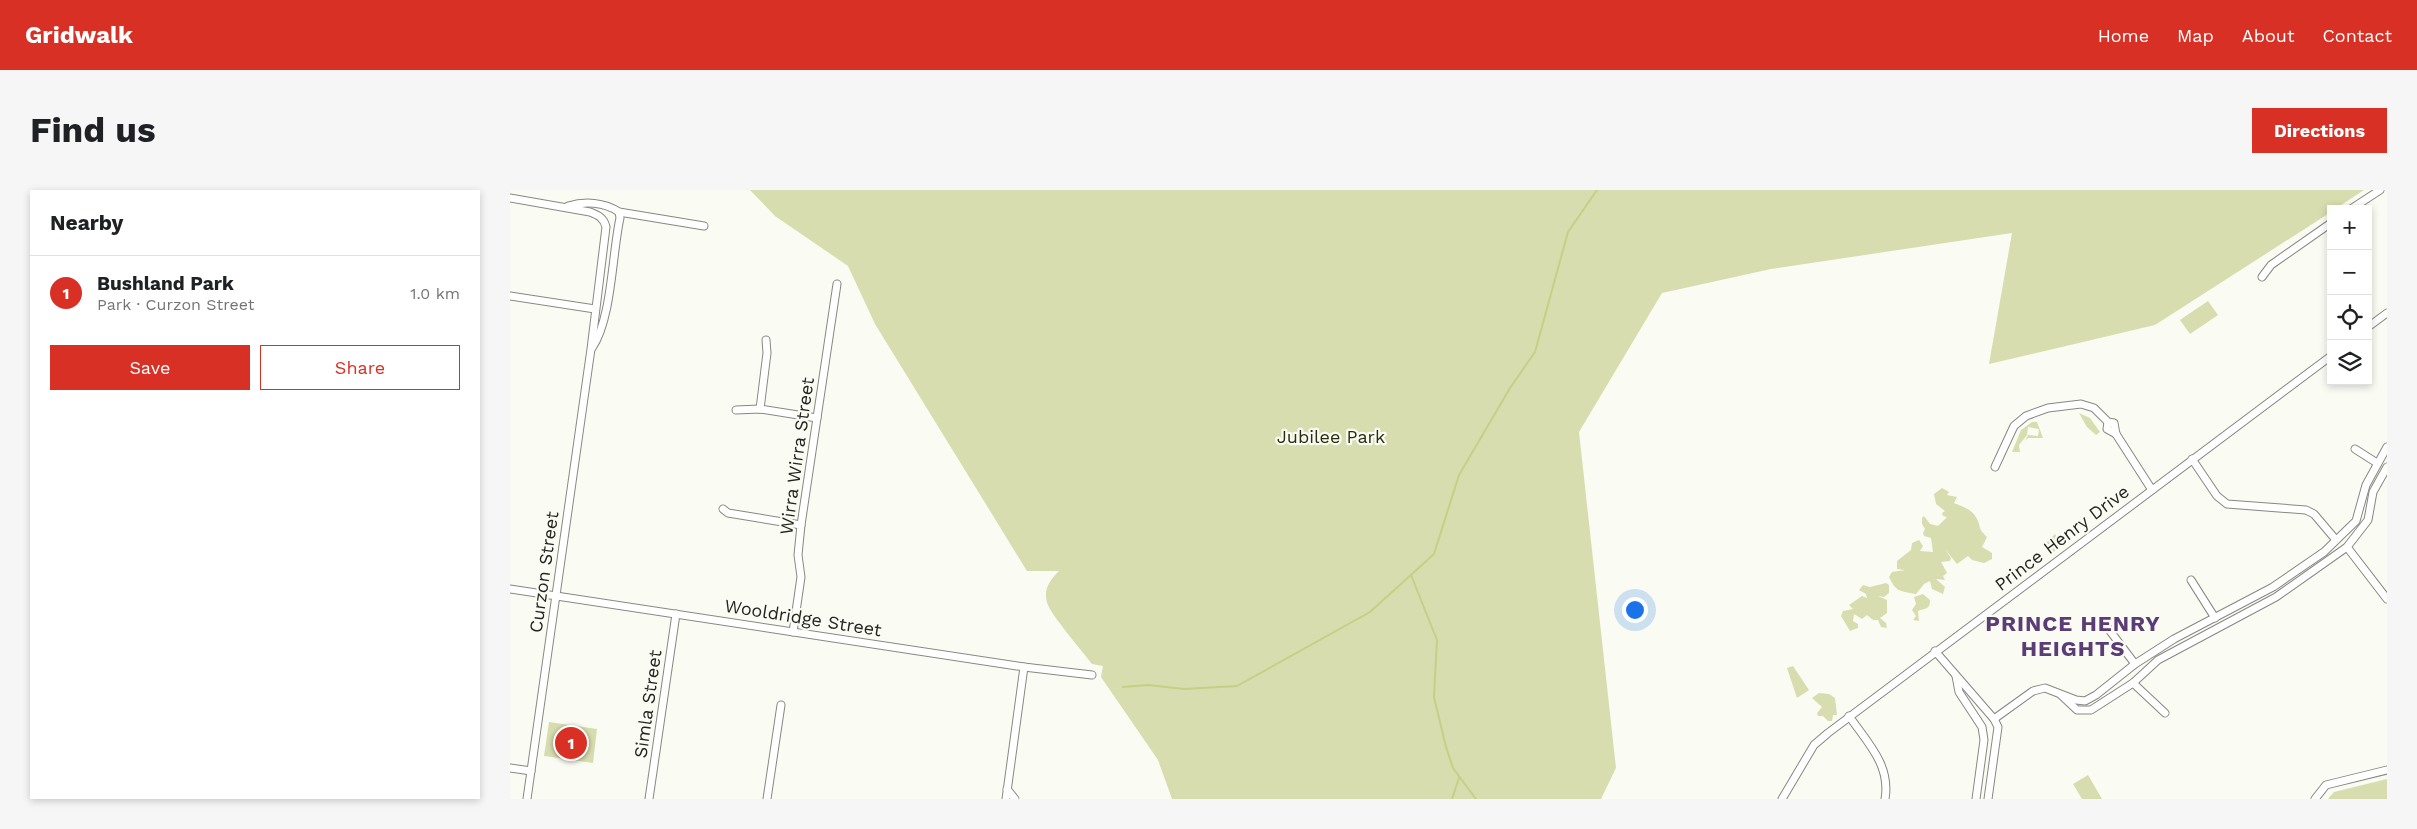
<!DOCTYPE html>
<meta charset="utf-8">
<style>
:root{--surface:#fff;--page:#f6f6f6;--text:#202124;--muted:#757577;--line:#e0e0e0;--accent:#d93025}
body{margin:0;font-family:"Work Sans",sans-serif;background:var(--page);color:var(--text)}
.controls{position:absolute;right:15px;top:15px;display:grid;overflow:hidden;border-radius:0px;box-shadow:0 2px 8px #0003}
.controls button{width:45px;height:45px;display:grid;place-items:center;padding:0;border:0;border-bottom:1px solid var(--line);background:var(--surface);color:var(--text);font:25px sans-serif}
.you{position:absolute;left:1124px;top:419px;width:18px;height:18px;margin:-12px;border:4px solid #fff;border-radius:50%;background:#1a73e8;box-shadow:0 0 0 8px #1a73e833}
.badge{display:grid;place-items:center;width:32px;height:32px;border-radius:50%;background:var(--accent);color:#fff;font-size:16px;font-weight:700}
.pin{position:absolute;translate:-50% -50%;border:2px solid #fff;box-shadow:0 1px 5px #0006}
.list{margin:0;padding:0;list-style:none}
h2{display:flex;justify-content:space-between;align-items:center;height:65px;margin:0;padding:0 20px;font-size:21px}
h2 small{font-size:16px;font-weight:400;color:var(--muted)}
.list li{display:grid;grid-template-columns:32px 1fr auto;gap:15px;align-items:center;box-sizing:border-box;height:75px;padding:0 20px;border-top:1px solid var(--line)}
.list b{display:block;font-size:19px;white-space:nowrap}
.list p{margin:0;font-size:16px;white-space:nowrap;color:var(--muted)}
.list em{font-size:16px;font-style:normal;color:var(--muted)}
.actions{display:flex;gap:10px;padding:15px 20px}
.actions a{flex:1;padding:11px 0;border:1px solid var(--accent);border-radius:0px;text-align:center;font-size:18px;color:var(--accent)}
.actions .main{background:var(--accent);color:#fff}
.icon{flex:none;width:28px;height:28px;fill:none;stroke:currentColor;stroke-width:2;stroke-linecap:round;stroke-linejoin:round}
.map{position:relative;flex:none;width:1877px;height:609px;overflow:hidden;border-radius:0px}
header{display:flex;align-items:center;gap:30px;box-sizing:border-box;height:70px;padding:0 25px;background:var(--accent);color:#fff}
header strong{font-size:24px}
nav{display:flex;gap:28px;margin-inline-start:auto;font-size:18px}
.intro{display:flex;align-items:center;justify-content:space-between;box-sizing:border-box;height:120px;padding:0 30px}
h1{margin:0;font-size:35px}
.button{padding:12px 22px;border-radius:0px;background:var(--accent);color:#fff;font-size:18px;font-weight:700}
main{display:flex;gap:30px;padding:0 30px}
aside{flex:1;background:var(--surface);border-radius:0px;box-shadow:0 2px 8px #0003}
.map>svg:first-child{display:block}
.green{fill:#d7ddae}
.lines{fill:none;stroke-linecap:round;stroke-linejoin:round}
.stream{stroke:#c7cf85;stroke-width:2}
.minor-casing{stroke:#878881;stroke-width:9}
.minor{stroke:#fff;stroke-width:7}
.labels{text-anchor:middle;stroke-width:4.5;stroke-linejoin:round;paint-order:stroke}
.park-label{font-size:18px;fill:#2a2d0c;stroke:#fafcf3}
.street-label{font-size:18px;fill:#232320;stroke:#fafcf3}
.district-label{font-size:22px;font-weight:bold;letter-spacing:1px;fill:#5b3c76;stroke:#fafcf3}
</style>
<header>
<strong>Gridwalk</strong>
<nav><a>Home</a><a>Map</a><a>About</a><a>Contact</a></nav>
</header>
<div class="intro"><h1>Find us</h1><a class="button">Directions</a></div>
<main>
<aside>
<h2>Nearby<small></small></h2>
<ul class="list">
<li><span class="badge">1</span><div><b>Bushland Park</b><p>Park · Curzon Street</p></div><em>1.0 km</em></li>
</ul>
<div class="actions"><a class="main">Save</a><a>Share</a></div>
</aside>
<div class="map">
<svg width="1877" height="609" viewBox="0 0 1877 609">
<rect width="100%" height="100%" fill="#fafcf3"/>
<g class="green">
<path d="M240,0H1854L1825,19H1821V22L1645,135L1479,174L1502,43L1261,79L1152,103L1069,242L1106,578L1091,609H662L648,570L591,487L593,476L582,474C573,462 542,426 538,415C532,400 540,390 549,381H517L365,134L338,76L265,26Z"/>
<polygon points="1698,111 1708,125 1680,144 1670,130"/>
<polygon points="1569,223 1580,228 1590,242 1586,245 1577,237"/>
<polygon points="1522,232 1527,232 1533,248 1518,248 1515,251 1518,245 1528,246 1529,239 1518,237 1517,245 1509,255 1510,262 1502,262 1511,240"/>
<path d="M1432,298L1439,302L1437,305L1447,307L1444,313C1454,317 1463,320 1467,329C1472,339 1467,337 1477,347L1472,357L1482,363V369L1474,373L1462,370L1458,366L1447,374L1435,359L1441,368L1440,371L1431,372L1437,383L1433,386L1435,390L1426,389L1435,397L1433,404L1422,399L1420,391L1414,394L1406,404C1388,401 1386,401 1379,387L1382,382L1395,380L1387,379V371L1401,360L1402,353L1409,350L1413,356L1410,361L1423,362L1421,348L1414,346L1413,343L1415,339L1412,334V328L1414,326L1420,334L1428,336L1437,327L1433,326L1432,323L1435,321L1426,314L1424,304Z"/>
<polygon points="1545,344 1552,354 1543,363 1539,363 1535,354"/>
<polygon points="1376,393 1379,395 1379,403 1374,407 1368,406 1377,410 1377,423 1370,428 1376,433 1377,438 1371,437 1368,430 1363,430 1357,425 1352,429 1344,424 1343,431 1348,434 1348,438 1340,441 1331,426 1333,421 1343,419 1339,415 1352,406 1357,408 1356,404 1349,400 1353,395 1360,397"/>
<path d="M1413,404L1420,410C1420,420 1415,418 1408,421L1409,431L1403,430L1406,426L1402,420L1406,414L1404,407Z"/>
<polygon points="1283,476 1299,500 1287,508 1277,478"/>
<polygon points="1309,503 1319,504 1325,508 1327,525 1323,525 1322,531 1318,531 1313,526 1308,526 1307,523 1312,517 1302,508"/>
<polygon points="39,532 87,539 83,573 34,566"/>
<polygon points="1578,585 1592,609 1572,609 1563,594"/>
<polygon points="1877,589 1877,609 1818,609 1824,602"/>
</g>
<g class="lines">
<g class="stream">
<polyline points="901,385 927,450 924,507 936,557 943,578 966,609"/>
<polyline points="613,497 638,495 674,499 727,496 860,422 924,364 949,285 1000,198 1025,162 1058,42 1087,0"/>
<polyline points="942,609 949,588"/>
</g>
<g class="minor-casing">
<g id="minor">
<path d="M0,8L80,22C88,25 94,28 96,37L81,159L17,609"/>
<path d="M58,16C75,11 94,12 109,22L194,36"/>
<polyline points="1841,19 1870,0"/>
<polyline points="1752,87 1761,75 1821,33"/>
<polyline points="0,106 85,119"/>
<polyline points="1858,137 1877,123"/>
<path d="M82,158C102,129 102,64 110,28L109,22"/>
<polyline points="250,219 257,163 256,150"/>
<polyline points="226,220 250,219 307,228"/>
<polyline points="1598,232 1597,239 1606,244"/>
<polyline points="1845,259 1867,273"/>
<polyline points="1682,269 1707,306 1717,314 1796,320 1804,324 1826,350"/>
<polyline points="1485,277 1504,236 1516,226 1538,218 1571,214 1584,218 1598,232 1604,233 1606,244 1642,300"/>
<polyline points="213,319 218,323 291,335"/>
<polyline points="1837,357 1877,409"/>
<polyline points="1681,390 1705,428"/>
<polyline points="0,399 514,477 582,485"/>
<polyline points="1597,437 1625,474"/>
<polyline points="283,442 291,387 288,365 291,335 327,94"/>
<polyline points="1425,461 1484,529 1488,537 1478,609"/>
<polyline points="1446,486 1449,502 1472,537 1474,550 1466,609"/>
<polyline points="1623,493 1655,523"/>
<polyline points="1551,505 1567,520 1581,520 1623,493 1648,470 1766,407 1837,357 1858,330 1863,302 1877,277"/>
<path d="M1339,526C1357,552 1381,575 1375,609"/>
<polyline points="1484,529 1523,501 1535,498 1566,510 1575,511 1586,505 1625,474 1664,449 1763,397 1814,362 1846,331 1856,295 1877,257"/>
<polyline points="0,578 21,581"/>
<polyline points="497,599 505,609"/>
<polyline points="139,609 166,424"/>
<polyline points="257,609 271,515"/>
<polyline points="496,609 514,477"/>
<polyline points="1272,609 1304,555 1318,543 1821,166"/>
<polyline points="1805,609 1816,595 1877,580"/>
</g>
</g>
<use href="#minor" class="minor"/>
</g>
<g class="labels">
<g class="park-label">
<text x="821" y="253">Jubilee Park</text>
</g>
<g class="street-label">
<text transform="translate(287 266) rotate(-82)" y="6">Wirra Wirra Street</text>
<text transform="translate(1552 348) rotate(-37)" y="6">Prince Henry Drive</text>
<text transform="translate(34 382) rotate(-82)" y="6">Curzon Street</text>
<text transform="translate(293 428) rotate(9)" y="6">Wooldridge Street</text>
<text transform="translate(138 514) rotate(-82)" y="6">Simla Street</text>
</g>
<g class="district-label">
<text x="1563" y="441">PRINCE HENRY<tspan x="1563" dy="25">HEIGHTS</tspan></text>
</g>
</g>
</svg>
<div class="controls">
<button>+</button>
<button>−</button>
<button><svg class="icon" aria-label="locate" viewBox="0 0 24 24"><circle cx="12" cy="12" r="6"/><path d="M12 2v4M12 18v4M2 12h4M18 12h4"/></svg></button>
<button><svg class="icon" aria-label="layers" viewBox="0 0 24 24"><path d="M12 4l9 5-9 5-9-5zM3 14l9 5 9-5"/></svg></button>
</div>
<div class="you"></div>
<div class="pin badge" style="left:61px;top:553px">1</div>
</div>
</main>
